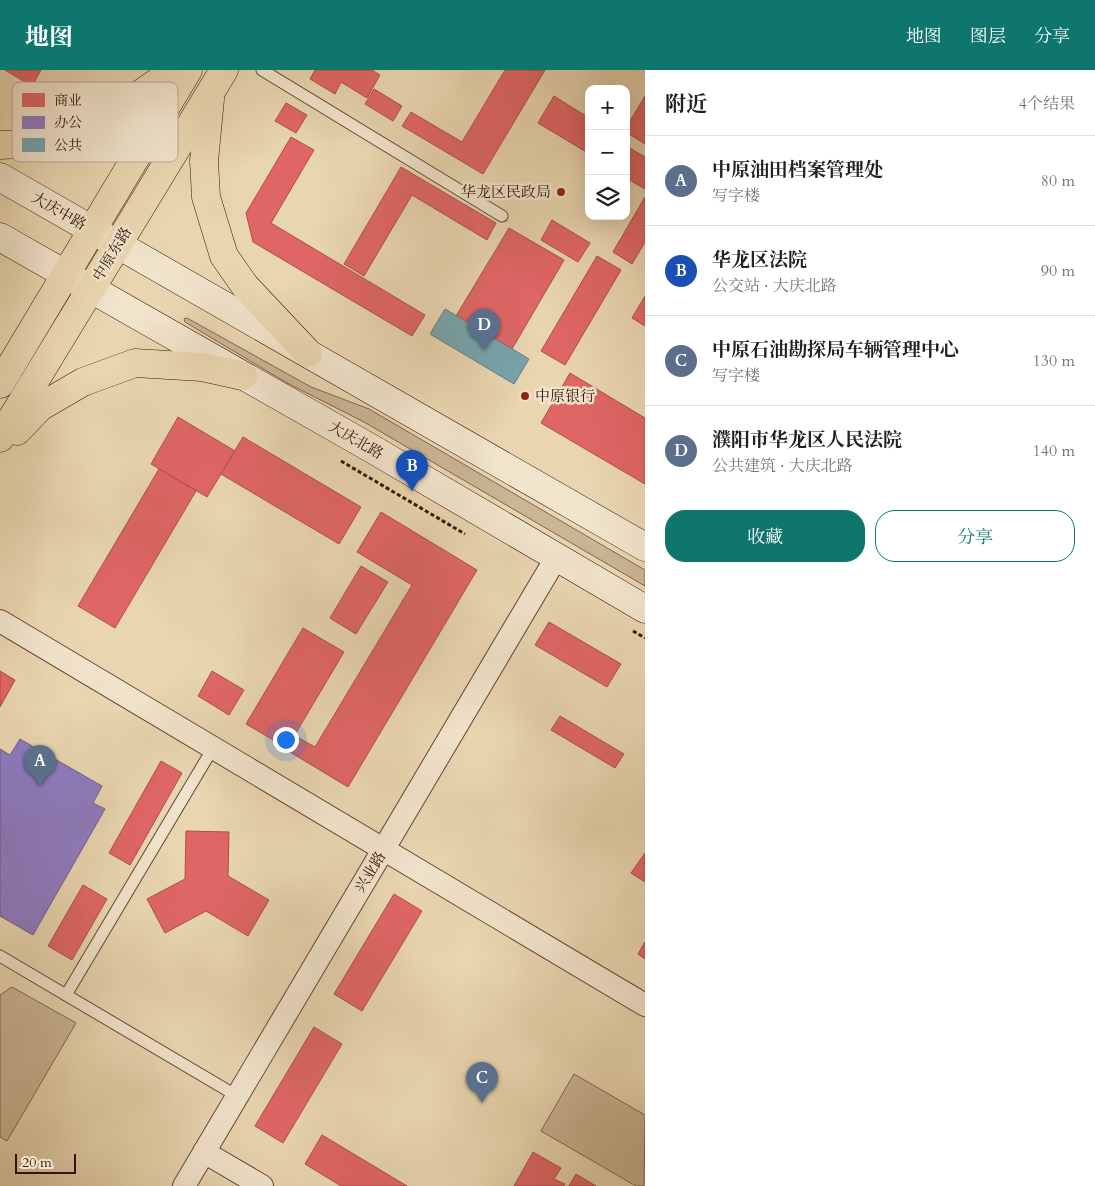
<!DOCTYPE html>
<html lang="zh">
<meta charset="utf-8">
<style>
:root{--surface:#fff;--page:#f6f6f6;--text:#202124;--muted:#757577;--line:#e0e0e0;--accent:#0f766e}
body{margin:0;font-family:Cardo,"Noto Serif SC",serif;background:var(--page);color:var(--text)}
.controls{position:absolute;right:15px;top:15px;display:grid;overflow:hidden;border-radius:10px;box-shadow:0 5px 20px #0002}
.controls button{width:45px;height:45px;display:grid;place-items:center;padding:0;border:0;border-bottom:1px solid var(--line);background:var(--surface);color:var(--text);font:25px sans-serif}
.scale{position:absolute;left:15px;bottom:12px;width:61px;box-sizing:border-box;padding-left:5px;border:2px solid #34150a;border-top:0;font-size:14px;line-height:18px;white-space:nowrap;color:#34150a;-webkit-text-stroke:4px #f1e4cc;paint-order:stroke}
.you{position:absolute;left:285px;top:669px;width:18px;height:18px;margin:-12px;border:4px solid #fff;border-radius:50%;background:#1a73e8;box-shadow:0 0 0 8px #1a73e833}
.badge{display:grid;place-items:center;width:32px;height:32px;border-radius:50%;background:var(--accent);color:#fff;font-size:16px;font-weight:700}
.pin{position:absolute;translate:-50% -41px;filter:drop-shadow(0 1px 2px #0008)}
.pin::after{content:'';position:absolute;top:26px;width:18px;height:15px;background:inherit;clip-path:polygon(0 0,100% 0,50% 100%)}
.list{margin:0;padding:0;list-style:none}
h2{display:flex;justify-content:space-between;align-items:center;height:65px;margin:0;padding:0 20px;font-size:21px}
h2 small{font-size:16px;font-weight:400;color:var(--muted)}
.list li{display:grid;grid-template-columns:32px 1fr auto;gap:15px;align-items:center;box-sizing:border-box;height:90px;padding:0 20px;border-top:1px solid var(--line)}
.list b{display:block;font-size:19px;white-space:nowrap}
.list p{margin:0;font-size:16px;white-space:nowrap;color:var(--muted)}
.list em{font-size:16px;font-style:normal;color:var(--muted)}
.actions{display:flex;gap:10px;padding:15px 20px}
.actions a{flex:1;padding:11px 0;border:1px solid var(--accent);border-radius:20px;text-align:center;font-size:18px;color:var(--accent)}
.actions .main{background:var(--accent);color:#fff}
.icon{flex:none;width:28px;height:28px;fill:none;stroke:currentColor;stroke-width:2;stroke-linecap:round;stroke-linejoin:round}
.map{position:relative;flex:none;width:645px;height:1116px;overflow:hidden}
header{display:flex;align-items:center;gap:30px;box-sizing:border-box;height:70px;padding:0 25px;background:var(--accent);color:#fff}
header strong{font-size:24px}
nav{display:flex;gap:28px;margin-inline-start:auto;font-size:18px}
main{display:flex}
aside{flex:1;background:var(--surface)}
.map>svg:first-child{display:block}
.green{fill:#cab594;stroke:#7f654f}
.shops{fill:#e06666;stroke:#ac4e4a}
.offices{fill:#8e7cc3;stroke:#735d8c}
.public{fill:#76a5af;stroke:#627a7e}
.lines{fill:none;stroke-linecap:round;stroke-linejoin:round}
.service-casing{stroke:#614534;stroke-width:13}
.minor-casing{stroke:#614534;stroke-width:24}
.secondary-casing{stroke:#34150a;stroke-width:29}
.primary-casing{stroke:#34150a;stroke-width:29}
.path{stroke:#34150a;stroke-width:3;stroke-dasharray:4 2.5;stroke-linecap:butt}
.service{stroke:#f1e4cc;stroke-width:11}
.minor{stroke:#f1e4cc;stroke-width:22}
.secondary{stroke:#f1e4cc;stroke-width:28}
.primary{stroke:#e9d6b0;stroke-width:28}
.poi-dot{fill:#8f2418;stroke:#f1e4cc;stroke-width:2}
.labels{text-anchor:middle;stroke-width:5;stroke-linejoin:round;paint-order:stroke}
.poi-label{font-size:15px;fill:#34150a;stroke:#f1e4cc;text-anchor:end}
.street-label{font-size:15px;fill:#34150a;stroke:#f1e4cc}
.key{fill:#f1e4cc;stroke:#b8a692;stroke-width:1}
.key-label{font-size:14px;fill:#34150a}
</style>
<header>
<strong>地图</strong>
<nav><a>地图</a><a>图层</a><a>分享</a></nav>
</header>
<main>
<div class="map">
<svg width="645" height="1116" viewBox="0 0 645 1116">
<rect width="100%" height="100%" fill="#e9d6b0"/>
<filter id="stains"><feTurbulence type="fractalNoise" baseFrequency=".004" numOctaves="4"/><feColorMatrix values="0 0 0 0 .2 0 0 0 0 .09 0 0 0 0 .02 0 0 0 .5 -.17"/></filter>
<radialGradient id="worn" r=".72"><stop offset=".6" stop-color="#630" stop-opacity="0"/><stop offset="1" stop-color="#630" stop-opacity=".3"/></radialGradient>
<g class="green">
<polygon points="187,248 311,317 369,339 645,500 645,516 364,352 287,313 185,252 184,249"/>
<polygon points="12,917 76,953 7,1071 0,1067 0,925"/>
<polygon points="574,1004 645,1045 644,1116 636,1116 541,1061"/>
</g>
<g class="shops">
<polygon points="5,0 41,0 32,16"/>
<polygon points="315,0 372,0 380,5 367,28 341,12 335,24 310,9"/>
<polygon points="505,0 545,0 483,104 402,56 411,42 462,72"/>
<polygon points="374,19 402,36 393,51 365,34"/>
<polygon points="554,26 589,48 588,83 538,53"/>
<polygon points="645,26 645,74 626,62 626,58"/>
<polygon points="286,33 307,45 296,63 275,51"/>
<polygon points="291,67 314,80 271,153 425,245 412,266 253,172 246,143"/>
<polygon points="626,76 645,87 645,119 626,108"/>
<polygon points="401,97 496,153 487,170 412,125 364,206 344,194"/>
<polygon points="645,127 645,172 632,194 613,182"/>
<polygon points="552,150 590,173 578,192 541,170"/>
<polygon points="509,158 564,190 512,279 456,246"/>
<polygon points="597,186 621,200 565,295 541,281"/>
<polygon points="645,226 645,256 632,248"/>
<polygon points="570,303 645,348 645,414 541,353"/>
<polygon points="178,347 235,381 207,427 151,394"/>
<polygon points="243,367 361,437 339,474 221,404"/>
<polygon points="159,399 196,421 115,558 78,536"/>
<polygon points="381,442 477,500 348,717 290,682 299,668 315,677 412,515 357,482"/>
<polygon points="361,496 388,512 356,564 330,548"/>
<polygon points="549,552 621,594 607,617 535,575"/>
<polygon points="303,558 344,582 287,678 246,654"/>
<polygon points="0,601 15,610 0,637"/>
<polygon points="212,601 244,620 229,645 198,626"/>
<polygon points="560,646 624,684 615,698 551,660"/>
<polygon points="161,691 182,703 130,795 109,783"/>
<polygon points="186,761 229,762 228,806 269,830 248,866 206,841 165,863 147,829 185,809"/>
<polygon points="645,783 645,812 631,803"/>
<polygon points="83,815 107,829 72,890 48,876"/>
<polygon points="394,824 422,841 362,941 334,924"/>
<polygon points="645,872 645,889 638,884"/>
<polygon points="314,957 342,974 283,1073 255,1056"/>
<polygon points="322,1065 407,1116 341,1116 305,1094"/>
<polygon points="533,1082 561,1098 554,1109 565,1114 564,1116 514,1116"/>
<polygon points="576,1104 596,1116 569,1116"/>
</g>
<polygon class="offices" points="20,669 102,716 93,733 105,739 33,865 0,846 0,679 10,685"/>
<polygon class="public" points="445,239 529,289 514,314 430,264"/>
<g class="lines">
<g class="service-casing">
<g id="service">
<polyline points="262,0 502,146"/>
<polyline points="0,886 237,1026"/>
<polyline points="66,925 213,678"/>
</g>
</g>
<g class="minor-casing">
<g id="minor">
<polyline points="0,551 645,935"/>
<polyline points="204,1082 262,1116"/>
<polyline points="184,1116 556,488"/>
</g>
</g>
<g class="secondary-casing">
<g id="secondary">
<polyline points="0,107 645,477"/>
<polyline points="0,167 374,380 645,539"/>
</g>
</g>
<g class="primary-casing">
<g id="primary">
<polyline points="210,29 204,91 206,127 224,186 245,216 308,283"/>
<polyline points="0,75 45,73 90,59 175,0"/>
<polyline points="0,314 188,0"/>
<polyline points="17,361 40,337 83,312 135,293 202,297 243,306"/>
<polyline points="0,368 224,0"/>
</g>
</g>
<g class="path">
<polyline points="341,391 465,464"/>
<polyline points="633,561 645,568"/>
</g>
<use href="#service" class="service"/>
<use href="#minor" class="minor"/>
<use href="#secondary" class="secondary"/>
<use href="#primary" class="primary"/>
</g>
<g class="poi-dot">
<circle cx="561" cy="122" r="5"/>
<circle cx="525" cy="326" r="5"/>
</g>
<g class="labels">
<g class="poi-label">
<text x="551" y="127">华龙区民政局</text>
<text x="535" y="331" text-anchor="start">中原银行</text>
</g>
<g class="street-label">
<text transform="translate(59 141) rotate(30)" y="5">大庆中路</text>
<text transform="translate(112 184) rotate(-59)" y="5">中原东路</text>
<text transform="translate(356 370) rotate(30)" y="5">大庆北路</text>
<text transform="translate(370 802) rotate(-59)" y="5">兴业路</text>
</g>
</g>
<rect x="12" y="12" width="166" height="80" rx="8" class="key"/>
<rect x="22" y="23" width="23" height="14" fill="#e06666"/>
<rect x="22" y="46" width="23" height="13" fill="#8e7cc3"/>
<rect x="22" y="68" width="23" height="14" fill="#76a5af"/>
<g class="key-label">
<text x="54" y="35">商业</text>
<text x="54" y="57">办公</text>
<text x="54" y="80">公共</text>
</g>
<rect width="100%" height="100%" filter="url(#stains)"/>
<rect width="100%" height="100%" fill="url(#worn)"/>
</svg>
<div class="controls">
<button>+</button>
<button>−</button>
<button><svg class="icon" aria-label="layers" viewBox="0 0 24 24"><path d="M12 4l9 5-9 5-9-5zM3 14l9 5 9-5"/></svg></button>
</div>
<div class="scale">20 m</div>
<div class="you"></div>
<div class="pin badge" style="left:40px;top:716px;background:#5c6f8a">A</div>
<div class="pin badge" style="left:412px;top:421px;background:#1a4fb4">B</div>
<div class="pin badge" style="left:482px;top:1033px;background:#5c6f8a">C</div>
<div class="pin badge" style="left:484px;top:280px;background:#5c6f8a">D</div>
</div>
<aside>
<h2>附近<small>4个结果</small></h2>
<ul class="list">
<li><span class="badge" style="background:#5c6f8a">A</span><div><b>中原油田档案管理处</b><p>写字楼</p></div><em>80 m</em></li>
<li><span class="badge" style="background:#1a4fb4">B</span><div><b>华龙区法院</b><p>公交站 · 大庆北路</p></div><em>90 m</em></li>
<li><span class="badge" style="background:#5c6f8a">C</span><div><b>中原石油勘探局车辆管理中心</b><p>写字楼</p></div><em>130 m</em></li>
<li><span class="badge" style="background:#5c6f8a">D</span><div><b>濮阳市华龙区人民法院</b><p>公共建筑 · 大庆北路</p></div><em>140 m</em></li>
</ul>
<div class="actions"><a class="main">收藏</a><a>分享</a></div>
</aside>
</main>
